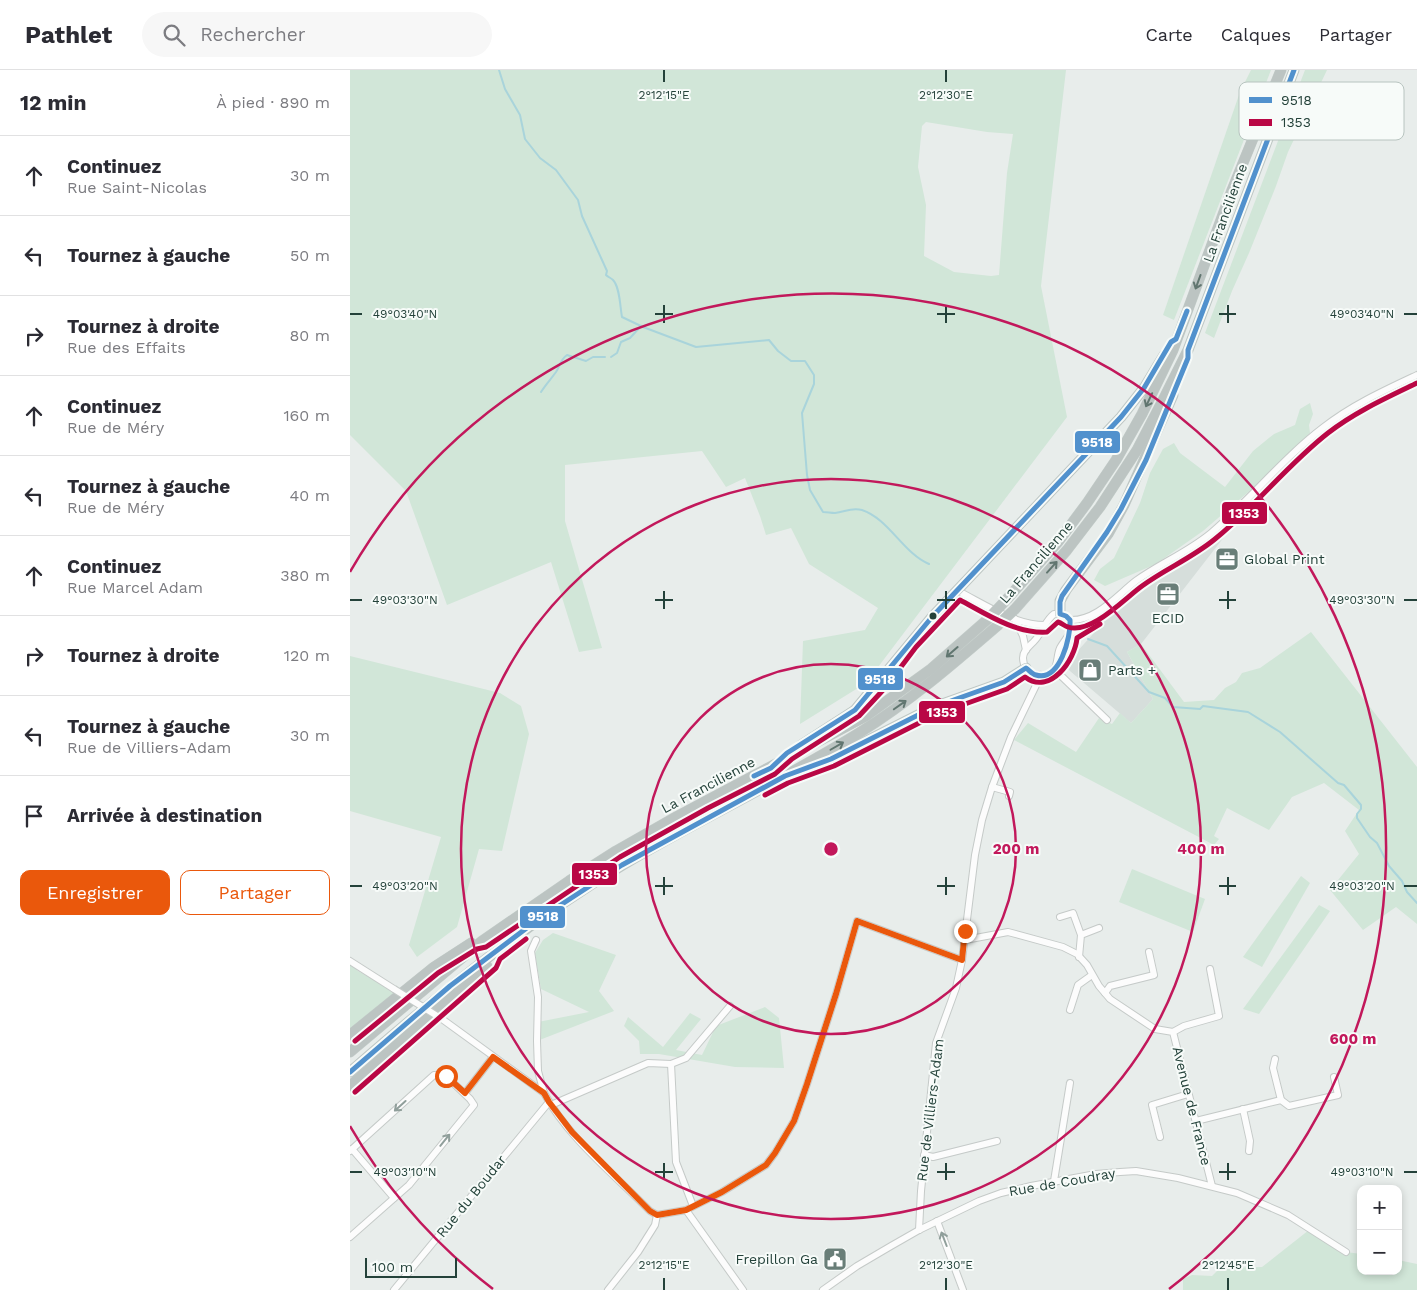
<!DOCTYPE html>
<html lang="fr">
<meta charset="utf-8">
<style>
:root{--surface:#fff;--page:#f7f7f7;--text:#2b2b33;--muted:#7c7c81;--line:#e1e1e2;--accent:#ea580c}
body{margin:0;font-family:"Work Sans",sans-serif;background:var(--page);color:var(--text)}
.controls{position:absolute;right:15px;bottom:15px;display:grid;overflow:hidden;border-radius:10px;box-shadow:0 2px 8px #0003}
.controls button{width:45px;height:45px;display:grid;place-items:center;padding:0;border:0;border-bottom:1px solid var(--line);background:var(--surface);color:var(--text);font:25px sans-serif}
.scale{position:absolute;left:15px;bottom:12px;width:92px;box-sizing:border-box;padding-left:5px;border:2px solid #24423a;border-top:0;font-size:14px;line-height:18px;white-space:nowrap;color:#24423a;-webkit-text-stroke:4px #f7fbf9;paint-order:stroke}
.stop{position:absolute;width:15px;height:15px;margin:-11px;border:4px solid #ea580c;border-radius:50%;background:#fff}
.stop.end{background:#ea580c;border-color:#fff;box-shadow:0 1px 5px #0008}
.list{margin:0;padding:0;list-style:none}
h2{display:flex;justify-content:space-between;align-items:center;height:65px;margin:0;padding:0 20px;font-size:21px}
h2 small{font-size:16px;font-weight:400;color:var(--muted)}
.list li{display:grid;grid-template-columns:32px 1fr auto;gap:15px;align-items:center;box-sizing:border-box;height:80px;padding:0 20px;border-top:1px solid var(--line)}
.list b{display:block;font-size:19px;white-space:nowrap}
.list p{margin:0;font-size:16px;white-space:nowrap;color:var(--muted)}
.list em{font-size:16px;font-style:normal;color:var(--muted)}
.actions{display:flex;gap:10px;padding:15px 20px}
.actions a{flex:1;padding:11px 0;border:1px solid var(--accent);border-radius:10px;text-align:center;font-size:18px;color:var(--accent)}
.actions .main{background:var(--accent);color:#fff}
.icon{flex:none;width:28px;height:28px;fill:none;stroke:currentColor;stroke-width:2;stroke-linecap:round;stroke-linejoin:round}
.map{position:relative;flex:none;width:1067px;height:1220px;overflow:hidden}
header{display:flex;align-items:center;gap:30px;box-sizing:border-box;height:70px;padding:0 25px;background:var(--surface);border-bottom:1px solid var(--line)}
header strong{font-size:24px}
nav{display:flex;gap:28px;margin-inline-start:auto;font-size:18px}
.search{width:350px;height:45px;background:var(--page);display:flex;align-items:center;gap:12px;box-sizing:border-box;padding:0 18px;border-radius:28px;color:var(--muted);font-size:19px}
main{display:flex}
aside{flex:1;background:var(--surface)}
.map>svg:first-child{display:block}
.built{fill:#d6dedb}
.green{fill:#d1e6d8;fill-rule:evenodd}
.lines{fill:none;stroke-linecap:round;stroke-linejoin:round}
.stream{stroke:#a9d4db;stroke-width:2}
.minor-casing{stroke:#c5cac8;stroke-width:8}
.highway-casing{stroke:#c3ccc9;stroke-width:11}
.minor{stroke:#fcfcfc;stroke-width:6}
.highway{stroke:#bcc4c2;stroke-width:10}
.minor-bridge-casing{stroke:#c5cac8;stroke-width:8;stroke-linecap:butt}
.highway-bridge-casing{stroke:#c3ccc9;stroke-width:11;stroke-linecap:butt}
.minor-bridge{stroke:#fcfcfc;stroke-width:6}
.highway-bridge{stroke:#bcc4c2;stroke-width:10}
.bus-1-casing{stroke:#f7fbf9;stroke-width:9}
.bus-2-casing{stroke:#f7fbf9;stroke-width:9}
.bus-1{stroke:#5191cd;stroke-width:5}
.bus-2{stroke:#b90745;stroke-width:5}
.oneway{stroke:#617670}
.oneway2{stroke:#909f9b}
.route{stroke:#ea580c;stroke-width:6}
.ticks{fill:none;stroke:#24423a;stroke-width:2}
.ring{fill:none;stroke:#c2185b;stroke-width:2.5}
.bus-dot{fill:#24423a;stroke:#f7fbf9;stroke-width:2}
.labels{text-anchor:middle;stroke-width:4;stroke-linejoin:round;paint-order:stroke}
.street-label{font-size:14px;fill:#24423a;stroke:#f7fbf9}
.poi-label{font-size:14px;fill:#24423a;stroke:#f7fbf9;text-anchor:start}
.key{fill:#f7fbf9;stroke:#b8c4c0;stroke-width:1}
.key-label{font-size:14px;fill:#24423a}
.ticks-label{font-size:12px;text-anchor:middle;fill:#24423a;stroke:#f7fbf9;stroke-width:4;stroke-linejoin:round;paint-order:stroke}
.centre{fill:#c2185b;stroke:#f7fbf9;stroke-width:2.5}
.ring-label{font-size:15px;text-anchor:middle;font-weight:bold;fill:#c2185b;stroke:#f7fbf9;stroke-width:4;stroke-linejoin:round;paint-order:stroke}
.line-badge{stroke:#f7fbf9;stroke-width:2}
.badge-label{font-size:14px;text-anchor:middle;font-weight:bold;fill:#fff}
</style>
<header>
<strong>Pathlet</strong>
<div class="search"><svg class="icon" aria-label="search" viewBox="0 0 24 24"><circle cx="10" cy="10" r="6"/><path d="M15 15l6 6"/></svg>Rechercher</div>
<nav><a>Carte</a><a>Calques</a><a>Partager</a></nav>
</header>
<main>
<aside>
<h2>12 min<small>À pied · 890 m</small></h2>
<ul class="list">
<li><svg class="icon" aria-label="ahead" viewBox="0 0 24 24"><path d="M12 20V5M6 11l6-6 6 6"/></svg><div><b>Continuez</b><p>Rue Saint-Nicolas</p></div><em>30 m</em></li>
<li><svg class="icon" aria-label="left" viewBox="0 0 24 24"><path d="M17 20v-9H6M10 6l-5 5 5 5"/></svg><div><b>Tournez à gauche</b></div><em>50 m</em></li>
<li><svg class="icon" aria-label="right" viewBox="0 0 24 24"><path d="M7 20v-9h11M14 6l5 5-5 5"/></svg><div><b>Tournez à droite</b><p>Rue des Effaits</p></div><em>80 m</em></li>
<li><svg class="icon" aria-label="ahead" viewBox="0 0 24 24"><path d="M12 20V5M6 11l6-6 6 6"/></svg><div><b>Continuez</b><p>Rue de Méry</p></div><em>160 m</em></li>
<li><svg class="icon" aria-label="left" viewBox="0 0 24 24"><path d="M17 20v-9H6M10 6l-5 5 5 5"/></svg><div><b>Tournez à gauche</b><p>Rue de Méry</p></div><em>40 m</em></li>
<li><svg class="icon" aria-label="ahead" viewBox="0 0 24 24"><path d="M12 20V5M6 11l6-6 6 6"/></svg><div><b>Continuez</b><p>Rue Marcel Adam</p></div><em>380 m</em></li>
<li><svg class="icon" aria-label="right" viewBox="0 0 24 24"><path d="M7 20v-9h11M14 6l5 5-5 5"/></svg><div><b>Tournez à droite</b></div><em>120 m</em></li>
<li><svg class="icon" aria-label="left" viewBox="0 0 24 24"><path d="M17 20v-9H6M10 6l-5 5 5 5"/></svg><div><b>Tournez à gauche</b><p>Rue de Villiers-Adam</p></div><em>30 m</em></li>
<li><svg class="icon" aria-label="arrive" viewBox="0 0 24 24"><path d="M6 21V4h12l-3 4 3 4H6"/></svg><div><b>Arrivée à destination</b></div></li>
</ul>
<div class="actions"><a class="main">Enregistrer</a><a>Partager</a></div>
</aside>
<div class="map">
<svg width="1067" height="1220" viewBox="0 0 1067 1220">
<rect width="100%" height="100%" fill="#e8edeb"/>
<polygon class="built" points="881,458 791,574 777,582 803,629 781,653 720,601 715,595 762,543 791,521"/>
<g class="green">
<path d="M0,0H716L691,216L717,347L516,613L450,654L453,571L515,560L528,538L459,494L441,458L416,465L410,446L395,408L376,417L352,381L215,395V451L252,578L229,582L201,492L97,535L56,421L0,365ZM576,52L637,62L663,64L657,103L649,205L641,206L604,202L574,186L576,135L568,97L572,56Z"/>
<polygon points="901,0 921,0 824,250 813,245 890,22"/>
<polygon points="955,0 977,0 938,82 926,116 899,183 882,221 864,268 855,263"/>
<polygon points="960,333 963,344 959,355 960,363 903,418 853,461 806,494 755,516 744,510 750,499 764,488 790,433 800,403 813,379 824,373 830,383 875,417 903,381 924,364 945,355 950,339"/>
<polygon points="961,562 1067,697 1067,854 1046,837 1013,860 980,820 1009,784 995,761 1009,740 974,713 942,727 919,760 877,738 864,766 869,769 864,775 664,670 678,653 726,682 749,648 762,654 770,643 781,653 803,629 777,582 791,574 834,632 864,630 875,618 886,612 892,603 910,598"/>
<polygon points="0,586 150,623 171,636 179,664 152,781 129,779 107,857 67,887 59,875 91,767 0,741"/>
<polygon points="782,799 855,829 843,862 769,832"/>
<polygon points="951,806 960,813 912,897 893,887"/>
<polygon points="969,835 980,841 909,944 893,939"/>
<polygon points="203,863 266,885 249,921 264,941 187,971 188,952 239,942 191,919 185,883 193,870"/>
<polygon points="0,893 8,901 47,923 0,960"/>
<polygon points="415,937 429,948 434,998 385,997 309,984 290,984 289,971 274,956 278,947 313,977 340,943 351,949 326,980 352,985 366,956"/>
<polygon points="959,1160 996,1182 1011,1184 1011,1201 1048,1201 1048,1190 1067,1194 1067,1220 833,1220 833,1209 842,1205 862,1206 870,1198 912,1197"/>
</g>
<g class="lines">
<g class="stream">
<path d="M149,0L155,19L170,45L175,69L190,88L206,100L228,130L232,146L257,201L256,205C258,207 261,208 263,210C270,217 270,237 272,247L293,257L346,277L419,270L428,281L441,291H455L464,305V314L452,343L457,405L460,420L473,442C477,442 481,443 485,443C495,442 501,437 512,440C539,449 553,483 579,494"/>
<polyline points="261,287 267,283 271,272 280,268 291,256"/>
<path d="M191,322C196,314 201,309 206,302C210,296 210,290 217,285L236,291L243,287H255"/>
<polyline points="738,569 757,576 799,622 815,628 823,637 850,639 853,636 898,642 930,662 988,713 994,715 1011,735 1011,739 1007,744 1007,748 1020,767 1027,773 1039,796 1052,811 1057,822 1067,833"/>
</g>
<g class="minor-casing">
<g id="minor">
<path d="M608,521C634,534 664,555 695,555"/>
<path d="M704,544C711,544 715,545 720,550C724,563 716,567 710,578C707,584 708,594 704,600C694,612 673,604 673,588C673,578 684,574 688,566C694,559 696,550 704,544Z"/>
<polyline points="665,549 673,566 676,580"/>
<path d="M720,550C747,551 767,525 787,510C811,493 838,482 861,463C900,430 933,388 974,357C1002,335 1035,320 1067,305"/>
<polyline points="720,564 745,549 751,542"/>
<polyline points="704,599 757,650"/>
<polyline points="642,717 660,722 659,726"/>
<polyline points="710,847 723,843 731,865"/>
<polyline points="186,870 181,881 188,927 187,971 188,1001 194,1023"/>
<polyline points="615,870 658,862 713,877 727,884 737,895 749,916 760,929 805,959 823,962 862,1116"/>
<polyline points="729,887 731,865 749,858"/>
<polyline points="0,891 44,919"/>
<polyline points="755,923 760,916 804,905 799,882"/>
<polyline points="720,940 728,915 742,905"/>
<path d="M92,949L194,1023C219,1069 264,1104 300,1141L307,1145L336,1140L372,1122L416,1095L425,1083L444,1051L457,1014L486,924L507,851L612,890"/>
<polyline points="823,962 834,956 869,946 860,899"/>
<polyline points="925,989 923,998 931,1030"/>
<polyline points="321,994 326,1092 343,1136"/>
<polyline points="115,1023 143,987"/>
<polyline points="201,1035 298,993 321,994 336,988 380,936"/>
<polyline points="893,1039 900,1071 899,1081"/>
<polyline points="846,1051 931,1030 939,1036 988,1025 984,1007"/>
<polyline points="810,1067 802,1035 838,1024"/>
<polyline points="2,1079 44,1128"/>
<polyline points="0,1081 84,1005 96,1006 120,1029 124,1035 59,1115 0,1167"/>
<polyline points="574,1085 583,1087 647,1071"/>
<polyline points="704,1111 720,1013"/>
<polyline points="336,1140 393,1220"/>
<polyline points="587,1151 613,1220"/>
<polyline points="569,1160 571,1121 586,973 606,918 612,890 625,785 632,750 642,717 661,667 691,605"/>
<polyline points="44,1220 199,1032"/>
<polyline points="258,1220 288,1182 305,1155 307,1145"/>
<polyline points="473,1220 507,1196 541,1176 569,1160 629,1131 651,1123 681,1116 746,1104 770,1102 786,1101 828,1108 887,1123 938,1145 996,1182"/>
</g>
</g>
<g class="highway-casing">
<g id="highway">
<polyline points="658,528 708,472 737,433 766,390 792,344 823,280 882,120 931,0"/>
<polyline points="665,539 717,480 750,437 787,380 813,330 838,280 944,0"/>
<polyline points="710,544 710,531 716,520 758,464 774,435 823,325"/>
<polyline points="451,675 505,640 582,547 771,347 794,318 814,285"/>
<polyline points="459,697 481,689 584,637 654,612 676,598"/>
<polyline points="0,965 84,897 121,873"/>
<polyline points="0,982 132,871 219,811 266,781 324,748 516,646 581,599 638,549"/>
<path d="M0,1002C86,927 173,855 271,796C349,749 432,711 509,663C559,632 603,594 647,556"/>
<polyline points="0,1016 137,896"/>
</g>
</g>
<use href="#minor" class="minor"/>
<use href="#highway" class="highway"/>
<g class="minor-bridge-casing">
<polyline id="minor-bridge" points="44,919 92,949"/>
</g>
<g class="highway-bridge-casing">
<g id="highway-bridge">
<polyline points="638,549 658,528"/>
<polyline points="647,556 665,539"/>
</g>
</g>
<use href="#minor-bridge" class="minor-bridge"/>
<use href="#highway-bridge" class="highway-bridge"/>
<g class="bus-1-casing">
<g id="bus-1">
<polyline points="404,706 421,698 437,683 505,640 582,547 771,347 794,318 821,272 826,269 837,241"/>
<path d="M0,1002L100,916L186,851L272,795L435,706L481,689L584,637L654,612L676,598C679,600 682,604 686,605C710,612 721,567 720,550L716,546L710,544V532L712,526L757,462L771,439L796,390L838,288V280L944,0"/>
</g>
</g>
<g class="bus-2-casing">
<g id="bus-2">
<path d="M415,725L438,713L484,696L587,644L657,619L675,607C700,626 725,590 727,568L750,554"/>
<path d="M5,971L88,903L127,879L136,877L270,787L358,738L425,704L442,689L509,646L535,618L566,577L610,530C636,544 666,564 697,562L708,552C712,553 714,556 718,557C741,565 775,528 792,516C815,499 842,488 865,469C905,437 937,395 978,363C1005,342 1036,328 1067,313"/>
<polyline points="5,1022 146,898 150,889 176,869"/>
</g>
</g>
<use href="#bus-1" class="bus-1"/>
<use href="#bus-2" class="bus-2"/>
</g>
<defs><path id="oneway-shaft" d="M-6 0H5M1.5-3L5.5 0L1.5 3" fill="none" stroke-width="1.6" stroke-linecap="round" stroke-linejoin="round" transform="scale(1.25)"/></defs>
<g class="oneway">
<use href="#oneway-shaft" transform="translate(848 212) rotate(110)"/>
<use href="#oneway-shaft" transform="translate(799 330) rotate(115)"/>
<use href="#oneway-shaft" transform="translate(702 497) rotate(-48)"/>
<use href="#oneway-shaft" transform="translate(602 582) rotate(139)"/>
<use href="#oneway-shaft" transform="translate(550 635) rotate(-35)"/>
<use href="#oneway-shaft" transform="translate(487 676) rotate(-30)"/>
</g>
<g class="oneway2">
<use href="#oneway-shaft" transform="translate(50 1036) rotate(138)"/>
<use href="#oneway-shaft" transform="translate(95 1070) rotate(-51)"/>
<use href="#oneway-shaft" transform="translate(594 1169) rotate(-111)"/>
</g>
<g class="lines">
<polyline class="route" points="96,1006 115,1023 143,987 194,1023 199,1032 222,1062 300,1141 307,1145 336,1140 372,1122 416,1095 425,1083 444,1051 457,1014 486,924 507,851 612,890 615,861"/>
</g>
<path class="ticks" d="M314,0V12M596,0V12M314,235V253M596,235V253M878,235V253M0,244H12M305,244H323M587,244H605M869,244H886M1054,244H1067M314,521V539M596,521V539M878,521V539M0,530H12M305,530H323M587,530H605M869,530H886M1054,530H1067M314,807V825M596,807V825M878,807V825M0,816H12M305,816H323M587,816H605M869,816H886M1054,816H1067M314,1093V1110M596,1093V1110M878,1093V1110M0,1102H12M305,1102H323M587,1102H605M869,1102H886M1054,1102H1067M314,1208V1220M596,1208V1220M878,1208V1220"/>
<g class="ring">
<circle cx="481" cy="779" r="185"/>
<circle cx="481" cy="779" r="370"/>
<path d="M143 1219A555 555 0 0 1 0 1056M0 502A555 555 0 1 1 819 1219"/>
</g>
<defs>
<g id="office-square" transform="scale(1.25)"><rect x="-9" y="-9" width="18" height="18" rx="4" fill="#697e78" stroke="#f7fbf9"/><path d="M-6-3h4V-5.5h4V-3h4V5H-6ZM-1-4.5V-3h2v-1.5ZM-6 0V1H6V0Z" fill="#fff"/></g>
<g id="shop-square" transform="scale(1.25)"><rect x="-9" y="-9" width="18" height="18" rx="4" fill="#697e78" stroke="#f7fbf9"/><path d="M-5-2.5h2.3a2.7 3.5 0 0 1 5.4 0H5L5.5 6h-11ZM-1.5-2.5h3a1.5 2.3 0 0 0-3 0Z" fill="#fff"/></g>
<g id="civic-square" transform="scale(1.25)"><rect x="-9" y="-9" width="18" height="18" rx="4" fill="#697e78" stroke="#f7fbf9"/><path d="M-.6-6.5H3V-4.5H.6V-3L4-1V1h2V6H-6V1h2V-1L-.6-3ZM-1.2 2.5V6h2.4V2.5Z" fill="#fff"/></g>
</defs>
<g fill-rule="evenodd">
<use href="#office-square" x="877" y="489"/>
<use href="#office-square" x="818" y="524"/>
<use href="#shop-square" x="740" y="600"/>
<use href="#civic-square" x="485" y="1189"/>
</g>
<circle class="bus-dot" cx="583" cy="546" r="4.5"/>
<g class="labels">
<g class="street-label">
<text transform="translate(875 143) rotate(-70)" y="5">La Francilienne</text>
<text transform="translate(686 492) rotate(-49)" y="5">La Francilienne</text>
<text transform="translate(358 715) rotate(-28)" y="5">La Francilienne</text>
<text transform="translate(842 1036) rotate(76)" y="5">Avenue de France</text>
<text transform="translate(580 1040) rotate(-83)" y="5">Rue de Villiers-Adam</text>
<text transform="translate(712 1112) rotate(-10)" y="5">Rue de Coudray</text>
<text transform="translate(121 1126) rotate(-51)" y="5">Rue du Boudar</text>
</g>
<g class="poi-label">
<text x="894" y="494">Global Print</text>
<text x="818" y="553" text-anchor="middle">ECID</text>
<text x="758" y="605">Parts +</text>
<text x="468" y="1194" text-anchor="end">Frepillon Ga</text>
</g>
</g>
<rect x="889" y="12" width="165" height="58" rx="8" class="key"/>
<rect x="899" y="27" width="23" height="6" fill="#5191cd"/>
<rect x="899" y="49" width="23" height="7" fill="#b90745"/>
<g class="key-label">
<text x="931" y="35">9518</text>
<text x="931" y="57">1353</text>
</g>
<g class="ticks-label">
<text x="314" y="29">2°12'15"E</text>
<text x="596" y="29">2°12'30"E</text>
<text x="55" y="248">49°03'40"N</text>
<text x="1012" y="248">49°03'40"N</text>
<text x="55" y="534">49°03'30"N</text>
<text x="1012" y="534">49°03'30"N</text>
<text x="55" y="820">49°03'20"N</text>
<text x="1012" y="820">49°03'20"N</text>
<text x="55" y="1106">49°03'10"N</text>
<text x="1012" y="1106">49°03'10"N</text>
<text x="314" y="1199">2°12'15"E</text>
<text x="596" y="1199">2°12'30"E</text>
<text x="878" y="1199">2°12'45"E</text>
</g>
<circle cx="481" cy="779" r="8" class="centre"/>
<g class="ring-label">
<text x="666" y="784">200 m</text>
<text x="851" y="784">400 m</text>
<text x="1003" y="974">600 m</text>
</g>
<g class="line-badge">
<rect x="724" y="360" width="47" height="24" rx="5" fill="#5191cd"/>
<rect x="871" y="431" width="47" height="24" rx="5" fill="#b90745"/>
<rect x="507" y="597" width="47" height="24" rx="5" fill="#5191cd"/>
<rect x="568" y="630" width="48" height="24" rx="5" fill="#b90745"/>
<rect x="221" y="792" width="47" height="24" rx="5" fill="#b90745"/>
<rect x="169" y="835" width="47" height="24" rx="5" fill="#5191cd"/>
</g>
<g class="badge-label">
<text x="747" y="377">9518</text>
<text x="894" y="448">1353</text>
<text x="530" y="614">9518</text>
<text x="592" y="647">1353</text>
<text x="244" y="809">1353</text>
<text x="193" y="851">9518</text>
</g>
</svg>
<div class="controls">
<button>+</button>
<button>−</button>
</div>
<div class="scale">100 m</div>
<div class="stop" style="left:96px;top:1006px"></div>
<div class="stop end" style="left:615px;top:861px"></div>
</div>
</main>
